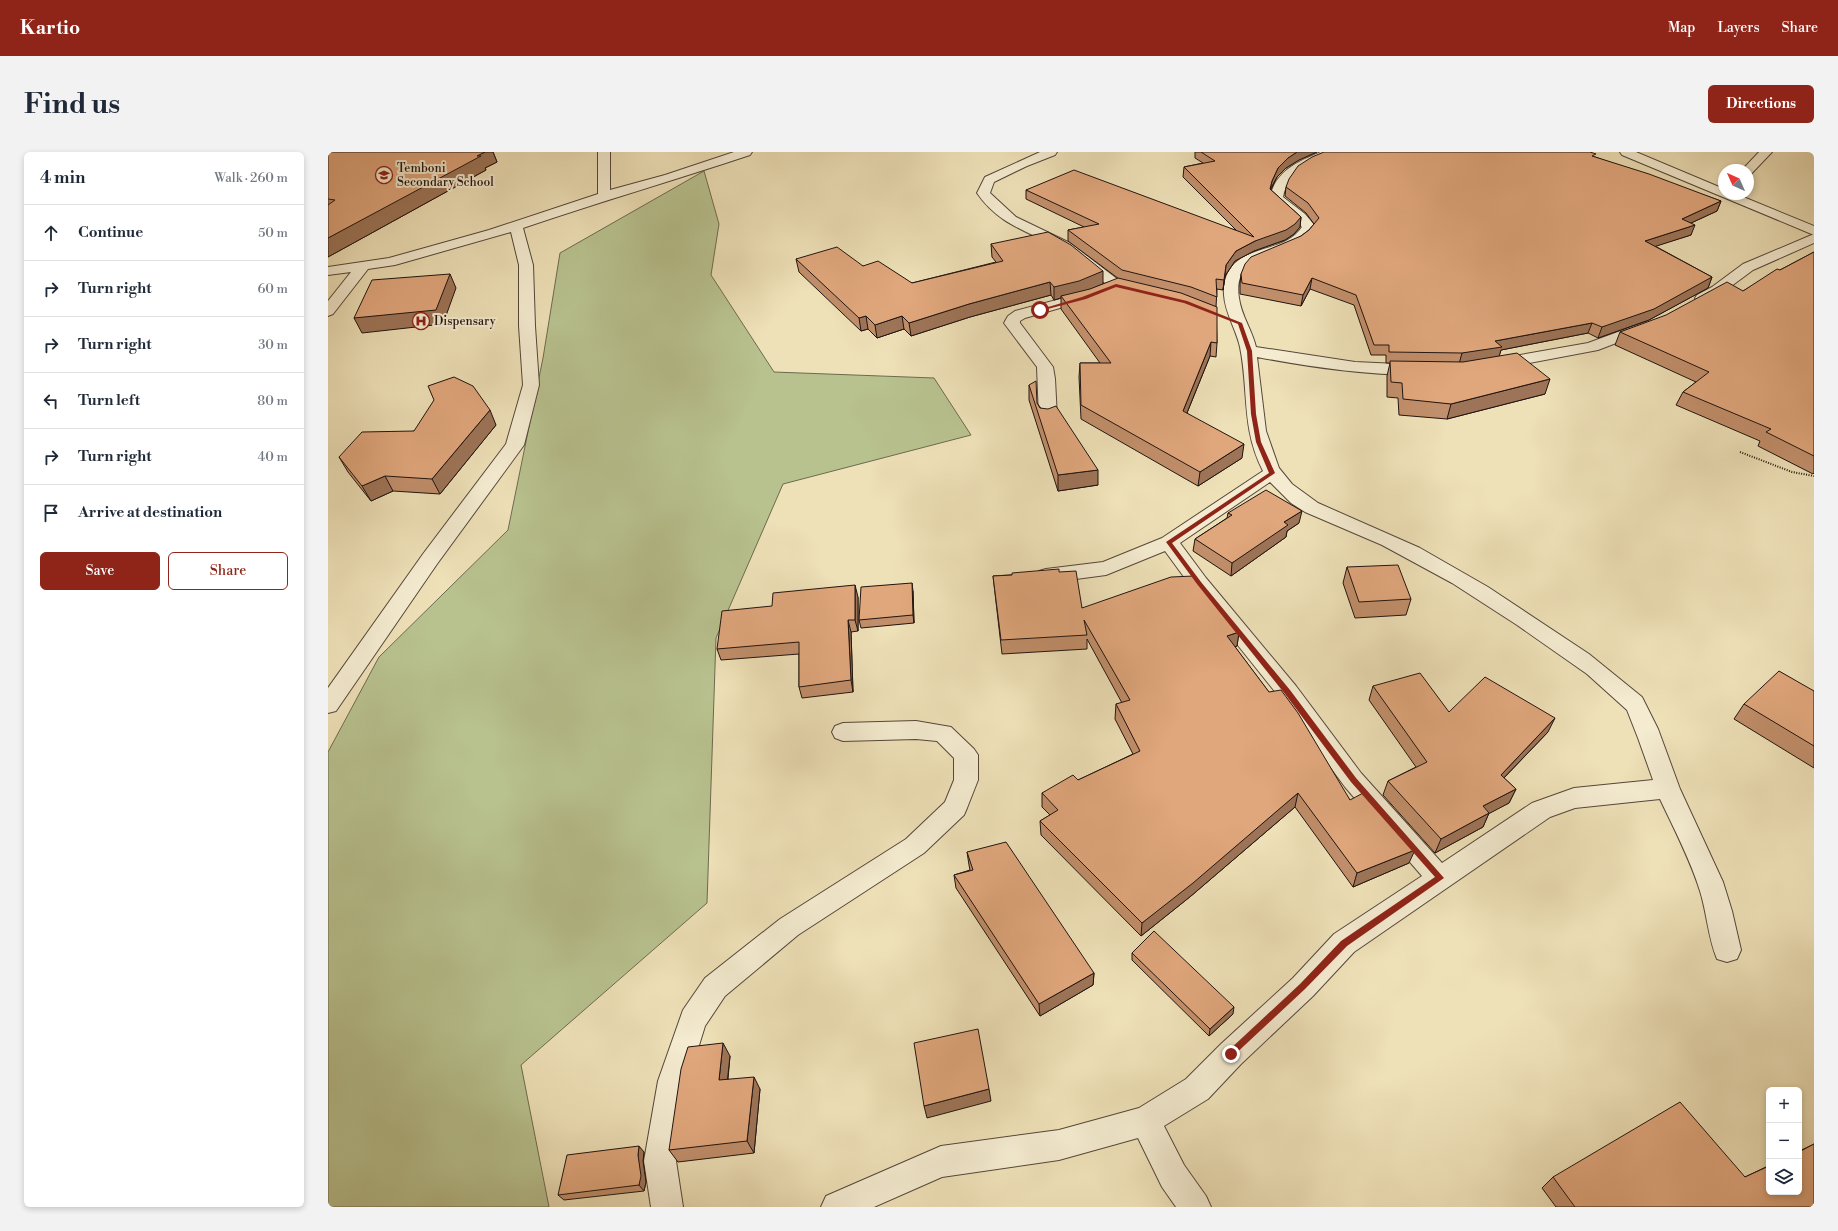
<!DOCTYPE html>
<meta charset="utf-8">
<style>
:root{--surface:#fff;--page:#f2f2f3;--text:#1f2937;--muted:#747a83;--line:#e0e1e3;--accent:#8f2418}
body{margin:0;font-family:"Libre Bodoni",serif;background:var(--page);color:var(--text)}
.controls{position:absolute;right:12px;bottom:12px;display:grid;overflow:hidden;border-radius:6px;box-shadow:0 2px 6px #0003}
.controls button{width:36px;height:36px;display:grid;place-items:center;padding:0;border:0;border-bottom:1px solid var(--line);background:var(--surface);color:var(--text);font:20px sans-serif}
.compass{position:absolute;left:1390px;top:12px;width:36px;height:36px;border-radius:50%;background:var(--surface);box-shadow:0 2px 6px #0003;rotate:315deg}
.stop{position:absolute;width:12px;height:12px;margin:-9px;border:3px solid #8f2418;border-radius:50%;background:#fff}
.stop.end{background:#8f2418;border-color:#fff;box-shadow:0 1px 4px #0008}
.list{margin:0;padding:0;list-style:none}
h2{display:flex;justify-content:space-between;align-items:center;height:52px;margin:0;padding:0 16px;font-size:17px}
h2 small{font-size:13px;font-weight:400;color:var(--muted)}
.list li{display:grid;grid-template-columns:26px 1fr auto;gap:12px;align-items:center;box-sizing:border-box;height:56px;padding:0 16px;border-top:1px solid var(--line)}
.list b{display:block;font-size:15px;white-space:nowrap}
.list em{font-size:13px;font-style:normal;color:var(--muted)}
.actions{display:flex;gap:8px;padding:12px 16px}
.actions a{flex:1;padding:9px 0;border:1px solid var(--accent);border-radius:6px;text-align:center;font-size:14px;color:var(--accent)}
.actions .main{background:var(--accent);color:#fff}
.icon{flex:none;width:22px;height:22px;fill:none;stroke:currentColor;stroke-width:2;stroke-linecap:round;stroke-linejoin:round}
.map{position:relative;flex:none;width:1486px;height:1055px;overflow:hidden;border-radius:6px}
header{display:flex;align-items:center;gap:24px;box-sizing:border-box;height:56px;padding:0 20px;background:var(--accent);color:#fff}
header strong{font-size:19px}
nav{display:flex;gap:22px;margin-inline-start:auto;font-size:14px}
.intro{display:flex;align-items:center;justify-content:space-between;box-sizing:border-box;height:96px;padding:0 24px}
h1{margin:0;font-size:28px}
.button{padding:10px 18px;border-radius:6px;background:var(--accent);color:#fff;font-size:14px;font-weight:700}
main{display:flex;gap:24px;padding:0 24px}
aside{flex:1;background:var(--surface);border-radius:6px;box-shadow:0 2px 6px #0003}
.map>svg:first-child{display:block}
.green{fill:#b8c28f;stroke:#6c6b50}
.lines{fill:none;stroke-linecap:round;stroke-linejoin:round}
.minor-casing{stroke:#54473a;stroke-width:2}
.tertiary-casing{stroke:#54473a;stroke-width:2}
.path{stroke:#201410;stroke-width:2;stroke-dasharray:1 1.5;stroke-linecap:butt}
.minor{fill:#f4ebd0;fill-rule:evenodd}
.tertiary{fill:#f4ebd0;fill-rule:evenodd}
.wall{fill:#c18f6b;stroke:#201410}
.shaded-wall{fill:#9d7457;stroke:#201410}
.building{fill:#e0a67c;stroke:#201410}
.route{fill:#8f2418}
.labels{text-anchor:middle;stroke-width:4;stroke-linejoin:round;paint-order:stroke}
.far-poi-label{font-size:12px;fill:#201410;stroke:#f4ebd0;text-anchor:start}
</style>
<header>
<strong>Kartio</strong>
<nav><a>Map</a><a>Layers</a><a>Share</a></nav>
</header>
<div class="intro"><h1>Find us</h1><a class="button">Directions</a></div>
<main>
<aside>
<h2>4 min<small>Walk · 260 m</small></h2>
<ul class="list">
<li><svg class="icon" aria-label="ahead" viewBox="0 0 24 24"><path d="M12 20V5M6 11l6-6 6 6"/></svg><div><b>Continue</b></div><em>50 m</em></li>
<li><svg class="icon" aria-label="right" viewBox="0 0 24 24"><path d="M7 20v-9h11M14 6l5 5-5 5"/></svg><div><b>Turn right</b></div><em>60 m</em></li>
<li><svg class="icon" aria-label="right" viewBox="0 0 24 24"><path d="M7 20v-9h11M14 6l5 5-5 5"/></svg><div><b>Turn right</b></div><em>30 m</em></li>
<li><svg class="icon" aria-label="left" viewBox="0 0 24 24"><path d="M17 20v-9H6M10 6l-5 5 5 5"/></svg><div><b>Turn left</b></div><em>80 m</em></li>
<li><svg class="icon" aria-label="right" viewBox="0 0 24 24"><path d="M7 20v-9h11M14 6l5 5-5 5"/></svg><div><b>Turn right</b></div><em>40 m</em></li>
<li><svg class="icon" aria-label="arrive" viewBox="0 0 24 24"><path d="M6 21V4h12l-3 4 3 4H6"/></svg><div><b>Arrive at destination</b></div></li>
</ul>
<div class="actions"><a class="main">Save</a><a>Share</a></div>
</aside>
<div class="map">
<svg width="1486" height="1055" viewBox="0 0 1486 1055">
<rect width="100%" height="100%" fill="#eee0b7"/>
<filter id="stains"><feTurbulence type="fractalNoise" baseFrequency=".005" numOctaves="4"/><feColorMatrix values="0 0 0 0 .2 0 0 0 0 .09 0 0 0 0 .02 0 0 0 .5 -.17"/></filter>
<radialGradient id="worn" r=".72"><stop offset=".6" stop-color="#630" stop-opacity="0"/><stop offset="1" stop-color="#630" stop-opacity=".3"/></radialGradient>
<polygon class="green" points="376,19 391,72 383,123 446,220 606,226 643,283 455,332 388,486 379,751 193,913 221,1055 0,1055 0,600 51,505 180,378 215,206 232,101"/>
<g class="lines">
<g class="minor-casing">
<g id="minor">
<path d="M270,0H282V38L337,23L406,0H424L422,3C347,28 271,50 195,76L205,113L207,174L211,233L196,293L109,412L8,559L0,561V536L95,402L178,292L195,233L191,174V113L183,80L67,113L40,117L5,162L0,164V149L23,120L0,123V115L61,106L161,78L270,42Z"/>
<path d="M712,0H729L727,3L699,14L666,30L662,41L688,65L742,91L793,130L814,136L816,139L814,142C786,149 754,109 731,96C700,79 671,73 649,41L657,25Z"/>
<path d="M993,0H1009L1007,3C984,12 960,18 955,45L977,62L988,75C983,82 979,88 971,93C947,109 904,103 911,146C913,163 924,178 928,195L1027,210L1091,213L1097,215L1099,218L1097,221L1091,223C1036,223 983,215 929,205L938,279L951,316L964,332L990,351L1092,396L1160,435L1261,502L1314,545L1330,577L1352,637L1395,730L1404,759L1413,798L1409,807L1399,810L1389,807C1380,786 1379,761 1372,739C1362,707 1346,677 1332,647L1247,656L1222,665L1026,800L985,844L913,912L880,947L836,974L856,1013L878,1044L883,1055H848L834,1035L810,986L731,1008L614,1025L546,1055H493L498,1044L613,994L731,978L811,956L858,927L893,892L965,826L1006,782L1094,724L1017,635L952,546L864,436L837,399L778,423L718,431L711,429L708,424L711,419L718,417L775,410L834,386L935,319C913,276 921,239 912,195C908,177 897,161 896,143C895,132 898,120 906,112C925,93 958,99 974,75L943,49L942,46C947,19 969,10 993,0ZM942,330L963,351L977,360L1054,393L1124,431L1189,473L1259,522L1299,558L1310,586L1325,628L1246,636L1204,651L1114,711L1033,621L968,534L878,426L852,391Z"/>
<polygon points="1431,0 1444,0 1424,21 1420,22 1420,18 1414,18"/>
<polygon points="1486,82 1486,91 1425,118 1394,141 1379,149 1374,150 1369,149 1367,146 1369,143 1384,135 1415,112"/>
<polygon points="762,139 767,140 769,143 767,146 697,166 692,169 692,171 725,215 727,227 729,266 726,270 720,271 714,270 711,266 709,215 676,171 680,164 687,159"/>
<polygon points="1317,170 1322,172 1325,175 1322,178 1270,198 1169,217 1163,215 1161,212 1163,209 1169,207 1260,191"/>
<polygon points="588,569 623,575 646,597 650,603 650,628 639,656 636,663 596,701 470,783 397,844 377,874 360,929 348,1009 355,1055 323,1055 316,1009 330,929 355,858 377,826 452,767 578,687 617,650 626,628 626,606 609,589 588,587 515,589 507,586 504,580 507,574 515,571"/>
</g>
</g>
<g class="tertiary-casing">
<polygon id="tertiary" points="1292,0 1308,0 1396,37 1396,42 1408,42 1486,74 1486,83 1294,3"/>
</g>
<polyline class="path" points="1412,300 1464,320 1486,324"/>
<use href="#minor" class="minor"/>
<use href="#tertiary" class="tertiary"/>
</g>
<g class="wall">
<polygon points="0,0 165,0 169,10 157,16 158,18 0,105"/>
<polygon points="867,0 989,0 971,8 958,16 949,25 943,38 973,65 972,75 966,82 957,88 926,99 907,109 897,124 895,138 889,137 888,155 889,191 888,205 882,204 859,261 914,306 870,334 753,267 751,225 752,211 772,211 733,157 733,146 726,148 723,143 642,165 583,184 576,177 549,186 540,177 533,179 471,120 468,107 535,114 584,131 668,110 664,105 663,92 775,132 791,127 740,89 740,78 756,75 698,47 698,38 908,78 855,25 856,15 875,11 867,6"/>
<polygon points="1267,5 1393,49 1389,59 1363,71 1363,83 1327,94 1384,125 1380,136 1321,168 1270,186 1260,181 1173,198 1171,204 1217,242 1119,267 1071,263 1070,246 1059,245 1059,224 1062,211 1058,211 1058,203 1043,203 1026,153 982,137 973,154 912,142 912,132 913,122 973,84 981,78 986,72 978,61 957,44 958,35"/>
<polygon points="1486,100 1486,321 1485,322 1430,294 1432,289 1348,253 1355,240 1368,230 1287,193 1292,180 1415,139 1452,118"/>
<polygon points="701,233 709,251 770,333 730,339 701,248"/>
<polygon points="168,273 112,342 65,339 43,349 20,320 11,305 86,279"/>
<polygon points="900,361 971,371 959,379 958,385 903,424 865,399 867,387 899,366"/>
<polygon points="1019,415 1083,447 1078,463 1027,466 1015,431"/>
<polygon points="731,420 754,456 911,480 909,494 907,495 1022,648 1081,711 1025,735 967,655 863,744 813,784 713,683 712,669 722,663 714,655 714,641 750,628 805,602 787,567 788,552 794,551 759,487 759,497 674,502 665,424"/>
<polygon points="585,439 586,471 533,476 531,468"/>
<polygon points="530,445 530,479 523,480 525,540 474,546 471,535 471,502 393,508 389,497"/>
<polygon points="1045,534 1121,560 1220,580 1176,626 1188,637 1181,651 1161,661 1155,675 1107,701 1055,643 1060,629 1088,615 1041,548"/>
<polygon points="1486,539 1486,616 1406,567 1416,552"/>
<polygon points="639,700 766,821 765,833 712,864 628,736 626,723 642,718 641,713"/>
<polygon points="804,801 905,862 881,884 804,808"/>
<polygon points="402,904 400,927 432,937 426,1001 350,1010 341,998"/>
<polygon points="1486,992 1486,1055 1228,1055 1214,1036 1225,1025 1417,1025"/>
<polygon points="316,1000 315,1009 318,1030 316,1039 236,1048 230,1043"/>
</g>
<g class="shaded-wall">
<polygon points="157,0 165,0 169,10 157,16 158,18 0,105 0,86 149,4"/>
<polygon points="969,0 989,0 971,8 958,16 949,25 942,38 944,29 950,16 960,6"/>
<polygon points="1393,49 1389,59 1350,77 1354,67"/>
<polygon points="973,65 972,75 966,82 957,88 926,99 907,109 897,124 895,138 898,113 908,99"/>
<polygon points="1367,73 1363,83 1313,99 1317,89"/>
<polygon points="775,119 775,132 751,142 733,144 733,146 726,148 726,135"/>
<polygon points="122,122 128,136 115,172 34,181 26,166"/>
<polygon points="1384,125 1380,136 1321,168 1270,186 1274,175"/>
<polygon points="984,126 982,137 973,154 975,143"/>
<polygon points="722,130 723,143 642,165 583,184 581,171 641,152"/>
<polygon points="538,164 540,177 533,179 531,166"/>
<polygon points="574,164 576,177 549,186 547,173"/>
<polygon points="1264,171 1260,181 1173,198 1171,205 1131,212 1134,201 1167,189"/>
<polygon points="883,190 882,204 854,273 855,259"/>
<polygon points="1222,227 1217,242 1119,267 1123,252"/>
<polygon points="162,258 168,273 112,342 104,327"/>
<polygon points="916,292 914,306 870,334 872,320"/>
<polygon points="770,318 770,333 730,339 730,323"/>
<polygon points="57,324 65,339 43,349 34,334"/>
<polygon points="974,359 971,371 959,379 958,385 903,424 904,411 956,370"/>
<polygon points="584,431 585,439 586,471 585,463"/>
<polygon points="527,433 530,445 530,479 527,468"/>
<polygon points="520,468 523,480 525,540 523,528"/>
<polygon points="911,480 909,494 897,499 899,484"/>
<polygon points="1227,566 1220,580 1166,636 1173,623"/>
<polygon points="1188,637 1181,651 1149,668 1155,654"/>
<polygon points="970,641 967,655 863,744 813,784 814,771"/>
<polygon points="1161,661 1155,675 1107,701 1113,687"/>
<polygon points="1087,698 1081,711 1025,735 1029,721"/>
<polygon points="766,821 765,833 712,864 711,852"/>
<polygon points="906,855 905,862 881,884 882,877"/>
<polygon points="395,891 402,904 398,941 391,928"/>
<polygon points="426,925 432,937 426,1001 419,989"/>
<polygon points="661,937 663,949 599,966 596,954"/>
<polygon points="311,994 316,1000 315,1009 318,1030 316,1039 311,1033 310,1003"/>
</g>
<g class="building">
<polygon points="0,0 157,0 149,4 153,4 0,86 0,53 7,48 0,47"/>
<polygon points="873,0 969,0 960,6 950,16 944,29 942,37 973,65 967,72 958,78 927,89 908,99 898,113 896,128 888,127 889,145 863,135 794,118 740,78 771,72 698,38 746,18 926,85 856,15 887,9"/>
<polygon points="996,0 1262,0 1268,2 1264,4 1321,22 1393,49 1354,67 1367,73 1317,89 1384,125 1326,157 1274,175 1264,171 1167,189 1174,195 1134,201 1061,200 1061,193 1046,193 1028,143 984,126 975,143 914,131 913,122 917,112 923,105 973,84 981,78 991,66 980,51 958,35 961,27 970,14 984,5"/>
<polygon points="720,80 743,93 775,119 751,129 726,135 722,130 641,152 581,171 574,164 547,173 538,164 531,166 468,107 509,95 535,114 550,109 584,131 675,109 663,92"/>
<polygon points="1486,100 1486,304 1438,280 1443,277 1355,240 1381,220 1292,180 1338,163 1399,130 1415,139 1449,117 1452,118"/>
<polygon points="122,122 108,158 26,166 44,128"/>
<polygon points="790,126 853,141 889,155 889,191 883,190 855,259 916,292 872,320 753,253 752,211 783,211 733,144 762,137"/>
<polygon points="1189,201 1222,227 1123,252 1075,247 1074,231 1063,230 1062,209 1135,210"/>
<polygon points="126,225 145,234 162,258 104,327 57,324 34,334 11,305 34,280 86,279 106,248 100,234"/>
<polygon points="708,229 709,251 712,256 720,257 728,254 770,318 730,323 701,233"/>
<polygon points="938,338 974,359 956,370 960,373 904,411 867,387 904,363 900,361"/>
<polygon points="1070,413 1083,447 1031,450 1019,415"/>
<polygon points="731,417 731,420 748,419 754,456 843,425 866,424 911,480 899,484 941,540 953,538 970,561 1022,648 1037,640 1087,698 1029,721 970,641 865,731 814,771 712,669 730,658 714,641 745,623 750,628 812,599 788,552 802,548 756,468 759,483 673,488 665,424 684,423 684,421"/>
<polygon points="584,431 585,463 531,468 533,435"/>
<polygon points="527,433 527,468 520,468 523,528 471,535 471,490 389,497 394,459 444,454 445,441"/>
<polygon points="1451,519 1486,539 1486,594 1416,552"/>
<polygon points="1092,521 1121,560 1157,525 1227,566 1173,623 1188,637 1155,654 1161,661 1113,687 1060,629 1099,610 1045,534"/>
<polygon points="678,690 766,821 711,852 626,723 645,718 639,700"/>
<polygon points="826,779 906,855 882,877 804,801"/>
<polygon points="650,877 661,937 596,954 586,891"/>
<polygon points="395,891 391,928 426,925 419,989 341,998 353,917 360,895"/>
<polygon points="1352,950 1417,1025 1441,1014 1441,1040 1471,1040 1471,1000 1486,992 1486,1053 1483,1055 1247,1055 1225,1025"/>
<polygon points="311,994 310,1003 313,1024 311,1033 230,1043 239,1003"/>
</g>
<polygon class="route" points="788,132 859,149 914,171 924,199 928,262 933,290 947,321 844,391 873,430 962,538 1028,626 1116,726 1019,794 977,837 903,906 899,902 900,899 972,832 1013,789 1107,725 1023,630 957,542 869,432 838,390 941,321 928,290 923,262 919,199 910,172 856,151 788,135 758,147 712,159 710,158 754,145"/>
<defs>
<g id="school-ring" transform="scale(0.9)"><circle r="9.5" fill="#f4ebd0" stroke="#8f2418" stroke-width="1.5"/><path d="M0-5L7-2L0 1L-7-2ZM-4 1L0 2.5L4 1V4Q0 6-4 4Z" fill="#8f2418"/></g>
<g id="hospital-ring" transform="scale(0.9)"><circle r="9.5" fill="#f4ebd0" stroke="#8f2418" stroke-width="1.5"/><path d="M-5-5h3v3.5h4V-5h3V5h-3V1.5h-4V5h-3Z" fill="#8f2418"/></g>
</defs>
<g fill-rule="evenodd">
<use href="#school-ring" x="56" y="23"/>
<use href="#hospital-ring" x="93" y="169"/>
</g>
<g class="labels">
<g class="far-poi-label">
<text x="69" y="20">Temboni<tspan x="69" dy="14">Secondary School</tspan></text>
<text x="106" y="173">Dispensary</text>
</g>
</g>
<rect width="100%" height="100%" filter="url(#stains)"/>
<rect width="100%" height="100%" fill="url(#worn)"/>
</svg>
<div class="controls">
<button>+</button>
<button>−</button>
<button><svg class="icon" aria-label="layers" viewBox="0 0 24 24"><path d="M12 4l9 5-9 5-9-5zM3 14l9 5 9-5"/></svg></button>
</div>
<svg class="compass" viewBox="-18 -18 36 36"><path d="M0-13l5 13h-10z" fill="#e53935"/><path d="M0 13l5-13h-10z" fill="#747a83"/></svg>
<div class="stop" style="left:712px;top:158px"></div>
<div class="stop end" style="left:903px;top:902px"></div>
</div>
</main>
